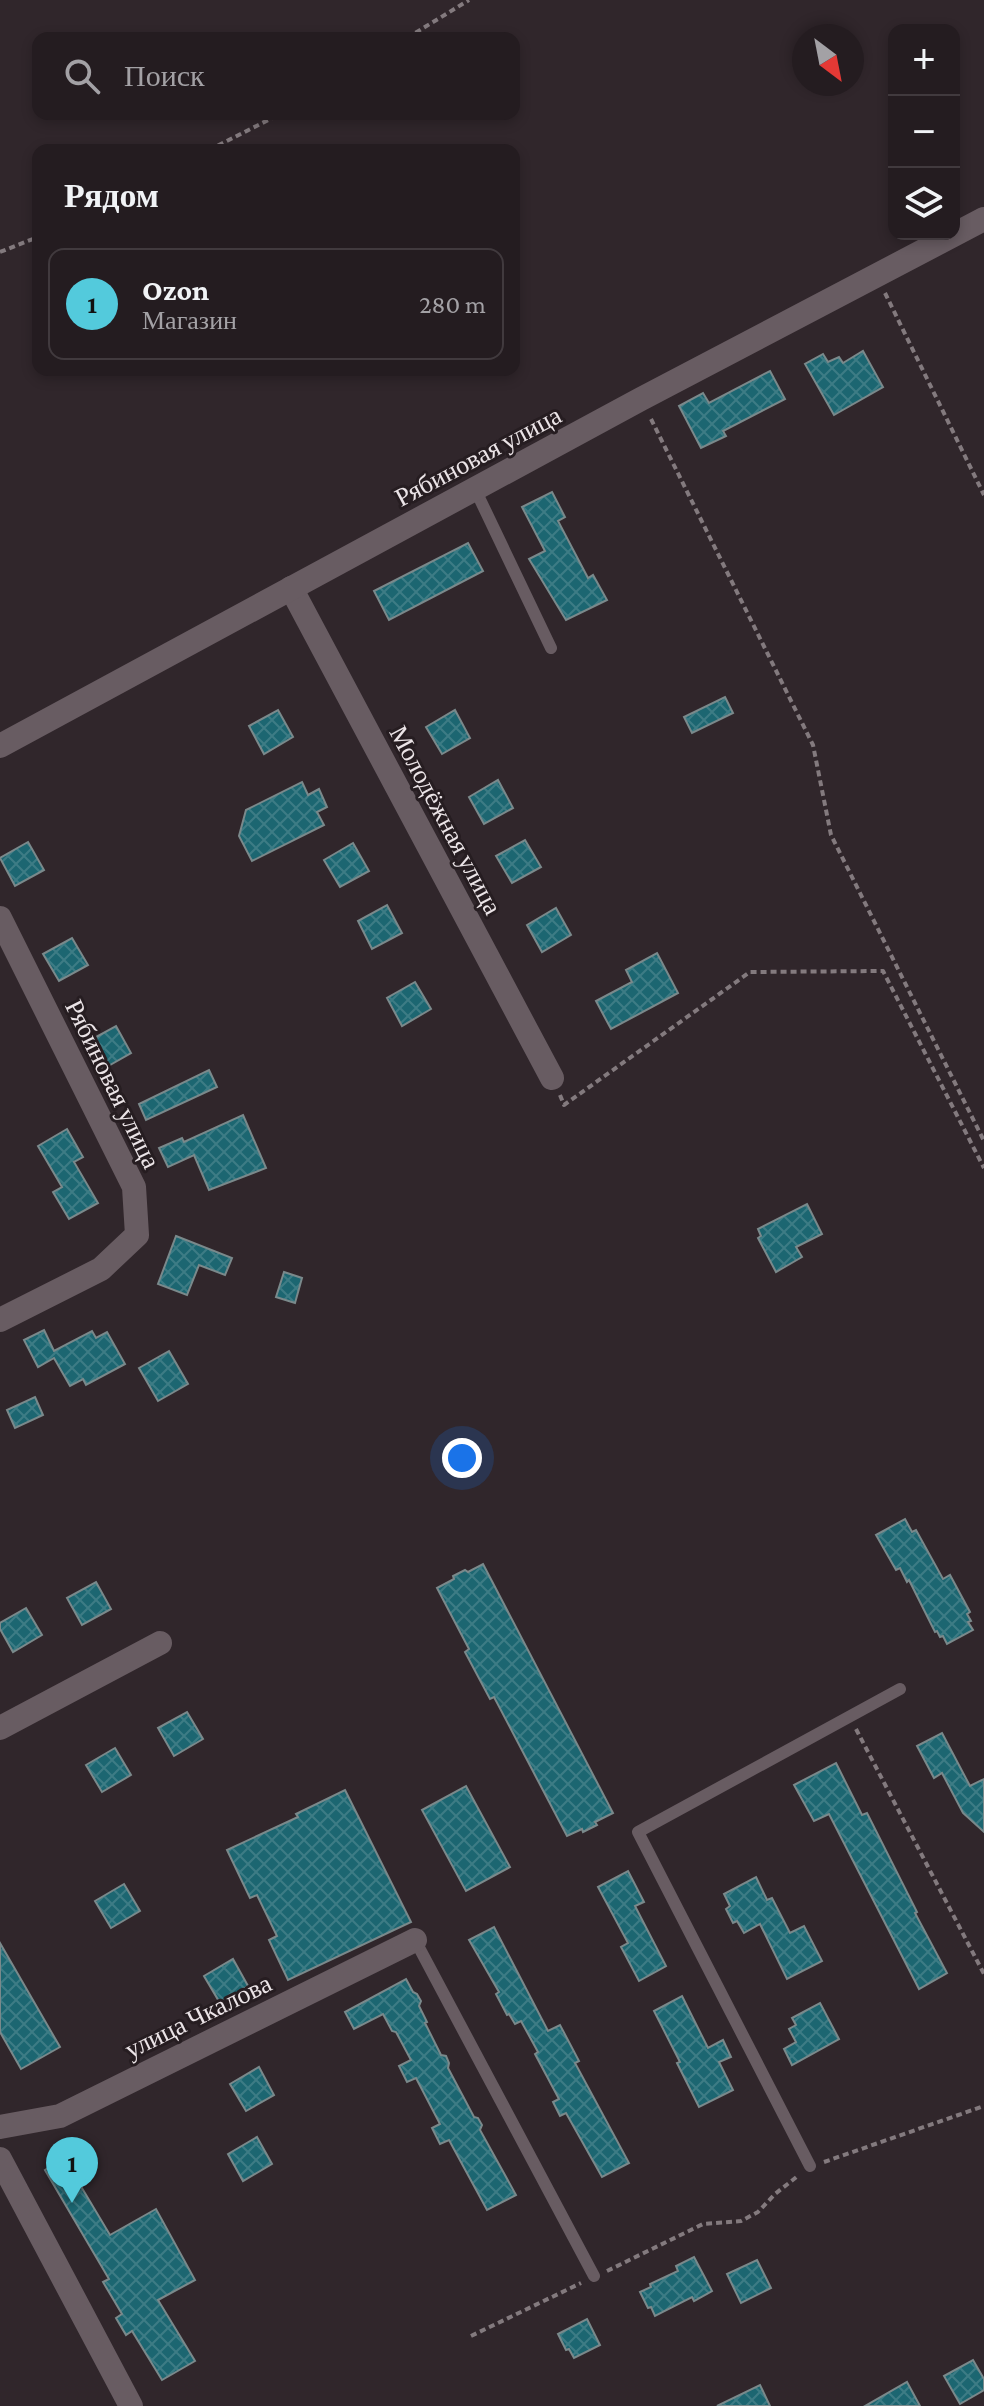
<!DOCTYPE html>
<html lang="ru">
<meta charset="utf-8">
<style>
:root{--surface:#241c20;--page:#30292d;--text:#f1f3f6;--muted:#a3a1a5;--line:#413a3e;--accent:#53cadc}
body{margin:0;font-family:"Crimson Pro",serif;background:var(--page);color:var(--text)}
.controls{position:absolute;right:24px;top:24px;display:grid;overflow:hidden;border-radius:16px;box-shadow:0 4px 12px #0003}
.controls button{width:72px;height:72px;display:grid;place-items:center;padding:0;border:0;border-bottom:2px solid var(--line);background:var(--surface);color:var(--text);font:40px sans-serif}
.compass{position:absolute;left:792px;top:24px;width:72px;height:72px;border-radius:50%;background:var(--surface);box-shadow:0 4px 12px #0003;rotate:148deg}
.you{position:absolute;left:462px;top:1458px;width:28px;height:28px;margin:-20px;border:6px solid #fff;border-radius:50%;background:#1a73e8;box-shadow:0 0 0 12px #1a73e833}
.badge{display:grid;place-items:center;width:52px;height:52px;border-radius:50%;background:var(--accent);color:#111;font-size:26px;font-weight:700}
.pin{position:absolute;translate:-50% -66px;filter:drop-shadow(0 2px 4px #0008)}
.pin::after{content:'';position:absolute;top:42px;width:28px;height:24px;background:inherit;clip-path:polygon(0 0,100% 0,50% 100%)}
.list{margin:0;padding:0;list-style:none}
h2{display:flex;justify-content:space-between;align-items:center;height:104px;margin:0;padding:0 32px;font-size:34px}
h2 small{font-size:26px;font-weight:400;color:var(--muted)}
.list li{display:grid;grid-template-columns:52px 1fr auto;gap:24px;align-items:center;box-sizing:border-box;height:112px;margin:0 16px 16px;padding:0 16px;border:2px solid var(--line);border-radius:16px}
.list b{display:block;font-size:30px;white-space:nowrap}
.list p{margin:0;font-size:26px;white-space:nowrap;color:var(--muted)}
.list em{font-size:26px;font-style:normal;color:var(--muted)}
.icon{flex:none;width:44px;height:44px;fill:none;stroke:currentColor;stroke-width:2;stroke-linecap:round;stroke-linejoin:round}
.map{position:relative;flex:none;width:984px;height:2406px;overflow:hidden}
.search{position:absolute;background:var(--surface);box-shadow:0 4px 12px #0003;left:32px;top:32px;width:488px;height:88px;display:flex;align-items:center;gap:20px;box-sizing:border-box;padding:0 28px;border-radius:16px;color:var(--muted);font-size:30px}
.panel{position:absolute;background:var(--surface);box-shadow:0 4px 12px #0003;left:32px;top:144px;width:488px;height:232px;border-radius:16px}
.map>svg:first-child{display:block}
.building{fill:url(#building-cross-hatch);stroke:#7a898b;stroke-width:2}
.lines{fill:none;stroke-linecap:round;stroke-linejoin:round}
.path{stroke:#837a7e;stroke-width:4;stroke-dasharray:6 4;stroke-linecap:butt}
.lane{stroke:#685c62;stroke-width:12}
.street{stroke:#685c62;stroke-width:24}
.secondary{stroke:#685c62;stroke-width:24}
.labels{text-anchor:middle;stroke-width:6;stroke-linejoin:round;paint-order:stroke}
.street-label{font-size:26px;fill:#ebe4e7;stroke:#261d21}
</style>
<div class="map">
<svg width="984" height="2406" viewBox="0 0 984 2406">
<defs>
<pattern id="building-cross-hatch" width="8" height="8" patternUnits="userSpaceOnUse" patternTransform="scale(2)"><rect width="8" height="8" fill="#1c6671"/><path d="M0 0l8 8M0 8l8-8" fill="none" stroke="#3d7c85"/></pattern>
</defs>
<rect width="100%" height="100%" fill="#30262b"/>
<g class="building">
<polygon points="863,351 883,387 834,415 805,364 823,354 828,362 839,357 843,363"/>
<polygon points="770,371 785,399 723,431 726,436 701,448 679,406 703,393 709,403"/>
<polygon points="552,492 565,517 558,521 588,578 593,575 607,600 566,620 529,559 545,551 522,507"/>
<polygon points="468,543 483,571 389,620 374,591"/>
<polygon points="725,697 733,713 692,733 684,717"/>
<polygon points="278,710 293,737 264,754 249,726"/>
<polygon points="455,710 470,738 442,754 426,727"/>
<polygon points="498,780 513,808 484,824 469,797"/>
<polygon points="302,782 308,795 319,789 327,807 317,812 324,825 252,861 239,836 246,810"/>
<polygon points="525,840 541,867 512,883 496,856"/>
<polygon points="28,842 44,870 15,886 0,858"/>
<polygon points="353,843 369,871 340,887 324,860"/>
<polygon points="387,905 402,933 372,949 358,921"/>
<polygon points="556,908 571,935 542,952 527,925"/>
<polygon points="72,938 88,965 59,981 43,954"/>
<polygon points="657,953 678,993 611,1029 596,1001 632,982 626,970"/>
<polygon points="415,982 431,1009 402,1026 387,998"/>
<polygon points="116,1026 131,1053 103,1069 87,1042"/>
<polygon points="209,1070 217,1087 146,1120 139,1104"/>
<polygon points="243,1115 266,1168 209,1190 194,1155 168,1167 159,1148 182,1138 184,1142"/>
<polygon points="67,1129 83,1157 74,1162 98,1203 69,1219 53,1192 62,1187 38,1146"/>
<polygon points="807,1204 822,1234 796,1247 802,1257 776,1272 758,1238 761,1236 758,1229"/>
<polygon points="176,1236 232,1258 225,1275 199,1265 187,1295 158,1284"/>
<polygon points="284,1272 302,1278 295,1303 276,1297"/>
<polygon points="44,1330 54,1351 92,1331 96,1338 107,1332 125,1364 86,1385 83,1379 70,1386 54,1358 38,1367 24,1340"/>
<polygon points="169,1351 188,1384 158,1401 139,1368"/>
<polygon points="35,1397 43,1415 15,1428 7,1410"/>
<polygon points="905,1519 912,1532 916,1530 943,1579 950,1575 970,1612 967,1614 971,1621 968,1622 973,1630 947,1644 943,1636 940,1637 937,1631 935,1632 909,1580 907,1582 900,1568 896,1570 876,1535"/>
<polygon points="483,1564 613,1813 595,1822 597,1825 583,1832 582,1829 567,1836 494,1697 490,1699 465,1652 469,1649 437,1588 454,1579 453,1576 465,1570 468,1572"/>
<polygon points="96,1582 111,1609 82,1625 67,1598"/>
<polygon points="26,1608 42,1635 13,1652 0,1629 0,1623"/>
<polygon points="187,1712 203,1739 174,1756 158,1728"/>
<polygon points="942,1733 970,1786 984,1779 984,1832 963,1813 942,1773 934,1778 917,1746"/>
<polygon points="115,1748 131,1775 102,1792 86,1765"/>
<polygon points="836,1763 862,1815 867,1813 917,1912 915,1913 947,1973 919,1989 829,1814 814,1821 794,1785"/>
<polygon points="466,1786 510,1867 466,1891 422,1810"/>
<polygon points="345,1790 411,1922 288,1980 269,1940 277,1936 257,1895 250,1898 227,1850 298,1817 296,1814"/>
<polygon points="628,1871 644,1902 635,1906 666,1966 639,1981 621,1947 628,1943 598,1887"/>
<polygon points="756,1877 767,1900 772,1898 790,1933 804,1926 822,1961 787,1979 760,1924 744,1933 737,1921 733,1923 726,1909 730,1906 724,1894"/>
<polygon points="124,1884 140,1911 111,1928 95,1901"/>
<polygon points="494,1927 548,2031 560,2025 579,2061 575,2063 629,2163 602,2177 566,2113 560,2116 553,2102 559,2099 535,2054 538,2052 521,2021 515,2024 509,2014 507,2015 496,1994 499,1992 469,1940"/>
<polygon points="0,1943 60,2047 21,2069 0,2032"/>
<polygon points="233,1959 248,1986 220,2003 204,1976"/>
<polygon points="406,1979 413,1992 417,1994 421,2001 419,2006 427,2022 425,2023 441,2055 446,2056 449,2063 448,2068 474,2117 478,2118 482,2125 480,2130 516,2195 487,2210 449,2140 440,2144 432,2128 440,2124 416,2078 407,2082 399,2066 411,2060 396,2032 392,2031 383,2014 354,2029 345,2012"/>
<polygon points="682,1996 708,2048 723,2040 731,2057 719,2062 733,2090 699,2107 677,2063 680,2062 654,2011"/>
<polygon points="820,2003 839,2039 792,2065 784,2049 796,2042 789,2029 796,2025 792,2018"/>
<polygon points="259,2067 274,2095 246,2111 230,2084"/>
<polygon points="257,2137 272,2164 243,2181 228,2154"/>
<polygon points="64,2158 110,2235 156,2209 195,2280 158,2300 195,2361 162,2380 132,2331 126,2335 116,2318 122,2314 103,2282 109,2279 45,2170"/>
<polygon points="694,2257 712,2291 694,2301 692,2297 655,2316 651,2307 648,2308 640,2292 651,2287 650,2284 678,2271 676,2266"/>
<polygon points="757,2260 771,2288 741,2303 727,2274"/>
<polygon points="587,2319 600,2345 574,2358 569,2349 566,2350 558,2334"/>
<polygon points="973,2360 984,2379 984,2390 960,2404 944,2376"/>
<polygon points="907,2382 920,2406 865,2406"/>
<polygon points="760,2385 770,2406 717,2406"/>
</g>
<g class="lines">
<g class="path">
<polyline points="407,38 469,0"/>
<polyline points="209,150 280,114"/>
<polyline points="0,252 38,237"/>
<polyline points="885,293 984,495"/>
<polyline points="651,419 813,745 831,835 984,1141"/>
<polyline points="560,1095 564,1105 750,972 883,971 984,1168"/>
<polyline points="856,1729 984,1974"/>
<polyline points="824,2162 984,2106"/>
<polyline points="607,2271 703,2224 741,2221 758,2212 775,2194 799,2175"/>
<polyline points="471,2336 581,2283"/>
</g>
<g class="lane">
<polyline points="475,489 551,648"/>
<polyline points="415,1940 594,2276"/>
<polyline points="810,2166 638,1832 900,1689"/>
</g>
<g class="street">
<polyline points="291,588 552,1078"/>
<polyline points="0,746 641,399 984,219"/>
<polyline points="0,918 134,1187 137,1235 101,1269 0,1320"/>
<polyline points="0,1728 160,1643"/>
<polyline points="0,2127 60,2116 415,1940"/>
</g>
<polyline class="secondary" points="0,2159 131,2406"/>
</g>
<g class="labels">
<g class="street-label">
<text transform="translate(478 456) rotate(-28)" y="9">Рябиновая улица</text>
<text transform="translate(446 820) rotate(62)" y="9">Молодёжная улица</text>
<text transform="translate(113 1084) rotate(64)" y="9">Рябиновая улица</text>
<text transform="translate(198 2016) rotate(-26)" y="9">улица Чкалова</text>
</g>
</g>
</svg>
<div class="controls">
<button>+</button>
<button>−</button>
<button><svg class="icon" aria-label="layers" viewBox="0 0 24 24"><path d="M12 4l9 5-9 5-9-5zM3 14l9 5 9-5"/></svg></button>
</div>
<svg class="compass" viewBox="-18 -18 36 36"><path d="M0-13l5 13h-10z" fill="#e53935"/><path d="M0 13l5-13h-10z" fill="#a3a1a5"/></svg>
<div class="you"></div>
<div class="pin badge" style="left:72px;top:2203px">1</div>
<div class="search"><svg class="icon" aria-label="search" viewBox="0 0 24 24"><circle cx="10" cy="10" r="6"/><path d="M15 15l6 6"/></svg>Поиск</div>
<section class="panel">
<h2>Рядом<small></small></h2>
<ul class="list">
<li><span class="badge">1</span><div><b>Ozon</b><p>Магазин</p></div><em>280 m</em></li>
</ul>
</section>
</div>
